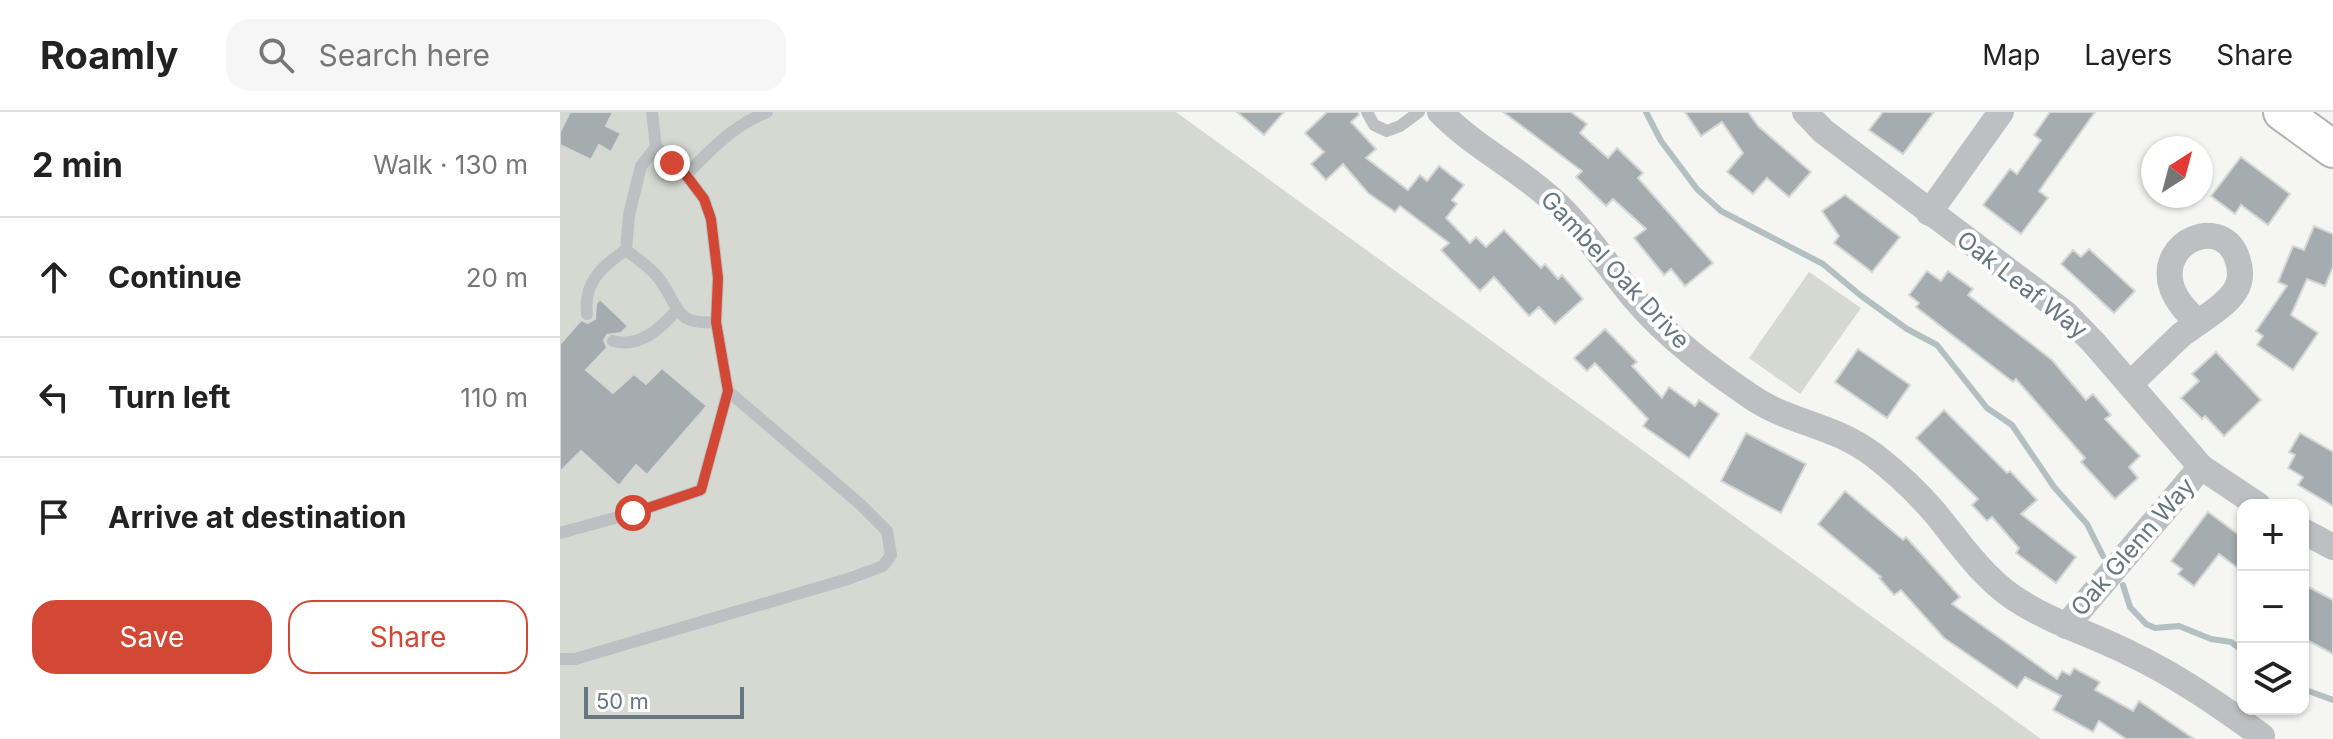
<!DOCTYPE html>
<meta charset="utf-8">
<style>
:root{--surface:#fff;--page:#f6f6f6;--text:#222;--muted:#767676;--line:#e0e0e0;--accent:#d24834}
body{margin:0;font-family:Inter,sans-serif;background:var(--page);color:var(--text)}
.controls{position:absolute;right:24px;bottom:24px;display:grid;overflow:hidden;border-radius:16px;box-shadow:0 2px 6px #0004}
.controls button{width:72px;height:72px;display:grid;place-items:center;padding:0;border:0;border-bottom:2px solid var(--line);background:var(--surface);color:var(--text);font:40px sans-serif}
.compass{position:absolute;left:1581px;top:24px;width:72px;height:72px;border-radius:50%;background:var(--surface);box-shadow:0 2px 6px #0004;rotate:36deg}
.scale{position:absolute;left:24px;bottom:20px;width:160px;box-sizing:border-box;padding-left:8px;border:4px solid #677780;border-top:0;font-size:22px;line-height:28px;white-space:nowrap;color:#677780;-webkit-text-stroke:6px #fff;paint-order:stroke}
.stop{position:absolute;width:24px;height:24px;margin:-18px;border:6px solid #d24834;border-radius:50%;background:#fff}
.stop.end{background:#d24834;border-color:#fff;box-shadow:0 2px 8px #0008}
.list{margin:0;padding:0;list-style:none}
h2{display:flex;justify-content:space-between;align-items:center;height:104px;margin:0;padding:0 32px;font-size:34px}
h2 small{font-size:26px;font-weight:400;color:var(--muted)}
.list li{display:grid;grid-template-columns:52px 1fr auto;gap:24px;align-items:center;box-sizing:border-box;height:120px;padding:0 32px;border-top:2px solid var(--line)}
.list b{display:block;font-size:30px;white-space:nowrap}
.list em{font-size:26px;font-style:normal;color:var(--muted)}
.actions{display:flex;gap:16px;padding:24px 32px}
.actions a{flex:1;padding:18px 0;border:2px solid var(--accent);border-radius:24px;text-align:center;font-size:28px;color:var(--accent)}
.actions .main{background:var(--accent);color:#fff}
.icon{flex:none;width:44px;height:44px;fill:none;stroke:currentColor;stroke-width:2;stroke-linecap:round;stroke-linejoin:round}
.map{position:relative;flex:none;width:1773px;height:627px;overflow:hidden}
header{display:flex;align-items:center;gap:48px;box-sizing:border-box;height:112px;padding:0 40px;background:var(--surface);border-bottom:2px solid var(--line)}
header strong{font-size:38px}
nav{display:flex;gap:44px;margin-inline-start:auto;font-size:28px}
.search{width:560px;height:72px;background:var(--page);display:flex;align-items:center;gap:20px;box-sizing:border-box;padding:0 28px;border-radius:24px;color:var(--muted);font-size:30px}
main{display:flex}
aside{flex:1;background:var(--surface)}
.map>svg:first-child{display:block}
.green{fill:#d5d9d1}
.lines{fill:none;stroke-linecap:round;stroke-linejoin:round}
.stream{stroke:#b2c0c2;stroke-width:6}
.building{fill:#a4acb0;stroke:#d6d6d4;stroke-width:2}
.secondary-casing{stroke:#afb4b8;stroke-width:40}
.lane{stroke:#bcc0c3;stroke-width:12}
.street{stroke:#bcc0c3;stroke-width:26}
.secondary{stroke:#fff;stroke-width:36}
.route{stroke:#d24834;stroke-width:10}
.labels{text-anchor:middle;stroke-width:8;stroke-linejoin:round;paint-order:stroke}
.street-label{font-size:24px;fill:#677780;stroke:#fff}
</style>
<header>
<strong>Roamly</strong>
<div class="search"><svg class="icon" aria-label="search" viewBox="0 0 24 24"><circle cx="10" cy="10" r="6"/><path d="M15 15l6 6"/></svg>Search here</div>
<nav><a>Map</a><a>Layers</a><a>Share</a></nav>
</header>
<main>
<aside>
<h2>2 min<small>Walk · 130 m</small></h2>
<ul class="list">
<li><svg class="icon" aria-label="ahead" viewBox="0 0 24 24"><path d="M12 20V5M6 11l6-6 6 6"/></svg><div><b>Continue</b></div><em>20 m</em></li>
<li><svg class="icon" aria-label="left" viewBox="0 0 24 24"><path d="M17 20v-9H6M10 6l-5 5 5 5"/></svg><div><b>Turn left</b></div><em>110 m</em></li>
<li><svg class="icon" aria-label="arrive" viewBox="0 0 24 24"><path d="M6 21V4h12l-3 4 3 4H6"/></svg><div><b>Arrive at destination</b></div></li>
</ul>
<div class="actions"><a class="main">Save</a><a>Share</a></div>
</aside>
<div class="map">
<svg width="1773" height="627" viewBox="0 0 1773 627">
<rect width="100%" height="100%" fill="#f5f5f2"/>
<g class="green">
<polygon points="0,0 616,0 1481,627 0,627"/>
<polygon points="1249,160 1301,196 1240,282 1189,246"/>
</g>
<g class="lines">
<g class="stream">
<polyline points="1086,0 1101,29 1137,77 1161,99 1263,152 1300,183 1347,217 1377,233 1427,296 1452,313 1494,375 1527,412 1543,444"/>
<polyline points="1563,473 1570,495 1586,512 1595,516 1619,514 1651,527 1671,530 1683,539"/>
<polyline points="1743,577 1773,588"/>
</g>
</g>
<g class="building">
<polygon points="10,0 53,0 46,14 61,21 51,40 39,33 31,48 0,33 0,20"/>
<polygon points="677,0 724,0 704,23"/>
<polygon points="767,0 798,0 799,3 791,10 816,37 806,46 848,78 860,63 867,69 879,54 904,73 892,88 897,92 886,106 910,131 916,125 926,135 944,118 981,156 985,152 998,167 1002,163 1023,187 995,212 979,195 969,204 934,165 920,179 881,138 889,131 840,94 835,100 808,81 783,52 766,68 751,52 764,40 745,21"/>
<polygon points="943,0 1011,0 1027,12 1020,21 1048,46 1057,36 1083,61 1078,66 1153,151 1125,174 1111,157 1104,163 1074,126 1086,117 1053,87 1046,94 1016,65 1022,59"/>
<polygon points="1125,0 1188,0 1198,14 1251,60 1229,85 1207,66 1193,82 1167,60 1183,41 1162,10 1141,24"/>
<polygon points="1323,0 1374,0 1343,42 1309,18"/>
<polygon points="1490,0 1535,0 1479,79 1488,86 1461,122 1423,93 1450,57 1457,62 1481,28 1474,23"/>
<polygon points="1681,45 1730,82 1708,113 1681,93 1675,102 1651,84"/>
<polygon points="1285,83 1340,125 1312,160 1274,131 1279,124 1262,99"/>
<polygon points="1754,114 1773,122 1773,155 1765,174 1747,167 1731,203 1758,221 1733,258 1697,233 1703,224 1696,219 1727,174 1718,170 1733,134 1744,138"/>
<polygon points="1529,137 1575,179 1554,201 1501,152 1513,138 1521,145"/>
<polygon points="1367,159 1381,169 1388,159 1413,177 1408,183 1492,248 1526,288 1533,282 1551,303 1545,307 1580,344 1569,355 1578,366 1555,387 1521,350 1525,346 1456,267 1453,270 1356,195 1359,191 1349,183"/>
<polygon points="40,187 68,214 61,221 47,223 44,228 47,236 26,258 53,281 74,262 86,272 102,256 147,294 87,363 76,353 59,374 21,339 0,360 0,232 21,208 28,211 35,207 36,192"/>
<polygon points="1045,217 1077,250 1072,254 1102,286 1109,275 1135,294 1139,288 1159,302 1129,346 1083,314 1088,307 1035,251 1027,259 1014,246"/>
<polygon points="1298,237 1350,273 1327,306 1275,270"/>
<polygon points="1656,240 1701,288 1664,324 1645,304 1642,307 1621,286 1639,269 1632,262"/>
<polygon points="1384,298 1447,361 1450,359 1477,388 1461,402 1516,445 1496,471 1456,441 1459,436 1432,405 1427,409 1412,393 1418,387 1356,326"/>
<polygon points="1186,321 1246,352 1221,401 1161,369"/>
<polygon points="1740,321 1773,340 1773,394 1738,373 1743,365 1728,356 1735,343 1729,340"/>
<polygon points="1285,379 1343,428 1346,425 1400,485 1392,492 1497,567 1502,559 1510,563 1514,556 1540,570 1535,578 1573,599 1579,589 1634,627 1566,627 1539,609 1533,620 1493,598 1501,584 1465,565 1457,576 1384,526 1341,478 1334,483 1319,466 1321,465 1258,412"/>
<polygon points="1648,400 1683,426 1683,460 1659,442 1634,474 1618,462 1622,457 1611,449"/>
<polygon points="1743,472 1773,488 1773,542 1743,526"/>
</g>
<g class="lines">
<g class="secondary-casing">
<polyline id="secondary" points="1722,0 1773,37"/>
</g>
<g class="lane">
<polyline points="92,0 96,35 126,63"/>
<polyline points="807,0 814,13 827,19 840,14 859,0"/>
<path d="M96,35L81,54L69,103L66,138C77,147 92,156 100,168C120,195 113,213 156,210"/>
<path d="M27,202C23,171 42,154 66,138"/>
<path d="M53,229C80,236 100,217 117,198"/>
<path d="M0,421L73,401L141,378L168,279L156,210L158,166L151,107L144,87L126,63C151,37 173,14 207,0"/>
<polyline points="0,547 15,547 288,467 323,454 331,443 327,419 300,392 168,279"/>
</g>
<g class="street">
<path d="M880,0C915,36 962,58 998,93C1027,121 1049,156 1075,187C1107,225 1149,256 1190,284C1230,312 1274,312 1315,344C1337,361 1358,381 1376,402C1400,432 1422,464 1454,486C1490,510 1531,522 1569,541C1616,563 1659,593 1702,624L1700,627"/>
<polyline points="1245,0 1263,19 1506,202 1534,231 1641,355 1698,393"/>
<polyline points="1369,101 1441,0"/>
<path d="M1570,272L1621,223L1638,211C1628,201 1617,190 1612,176C1596,128 1665,101 1678,149C1681,159 1681,170 1675,179C1666,193 1650,202 1638,211"/>
<polyline points="1743,419 1773,435"/>
<polyline points="1506,514 1641,355"/>
</g>
<use href="#secondary" class="secondary"/>
</g>
<g class="lines">
<polyline class="route" points="73,401 141,378 168,279 156,210 158,166 151,107 144,87 126,63 112,51"/>
</g>
<g class="labels">
<g class="street-label">
<text transform="translate(1055 158) rotate(47)" y="8">Gambel Oak Drive</text>
<text transform="translate(1462 173) rotate(38)" y="8">Oak Leaf Way</text>
<text transform="translate(1573 435) rotate(-49)" y="8">Oak Glenn Way</text>
</g>
</g>
</svg>
<div class="controls">
<button>+</button>
<button>−</button>
<button><svg class="icon" aria-label="layers" viewBox="0 0 24 24"><path d="M12 4l9 5-9 5-9-5zM3 14l9 5 9-5"/></svg></button>
</div>
<svg class="compass" viewBox="-18 -18 36 36"><path d="M0-13l5 13h-10z" fill="#e53935"/><path d="M0 13l5-13h-10z" fill="#767676"/></svg>
<div class="scale">50 m</div>
<div class="stop" style="left:73px;top:401px"></div>
<div class="stop end" style="left:112px;top:51px"></div>
</div>
</main>
